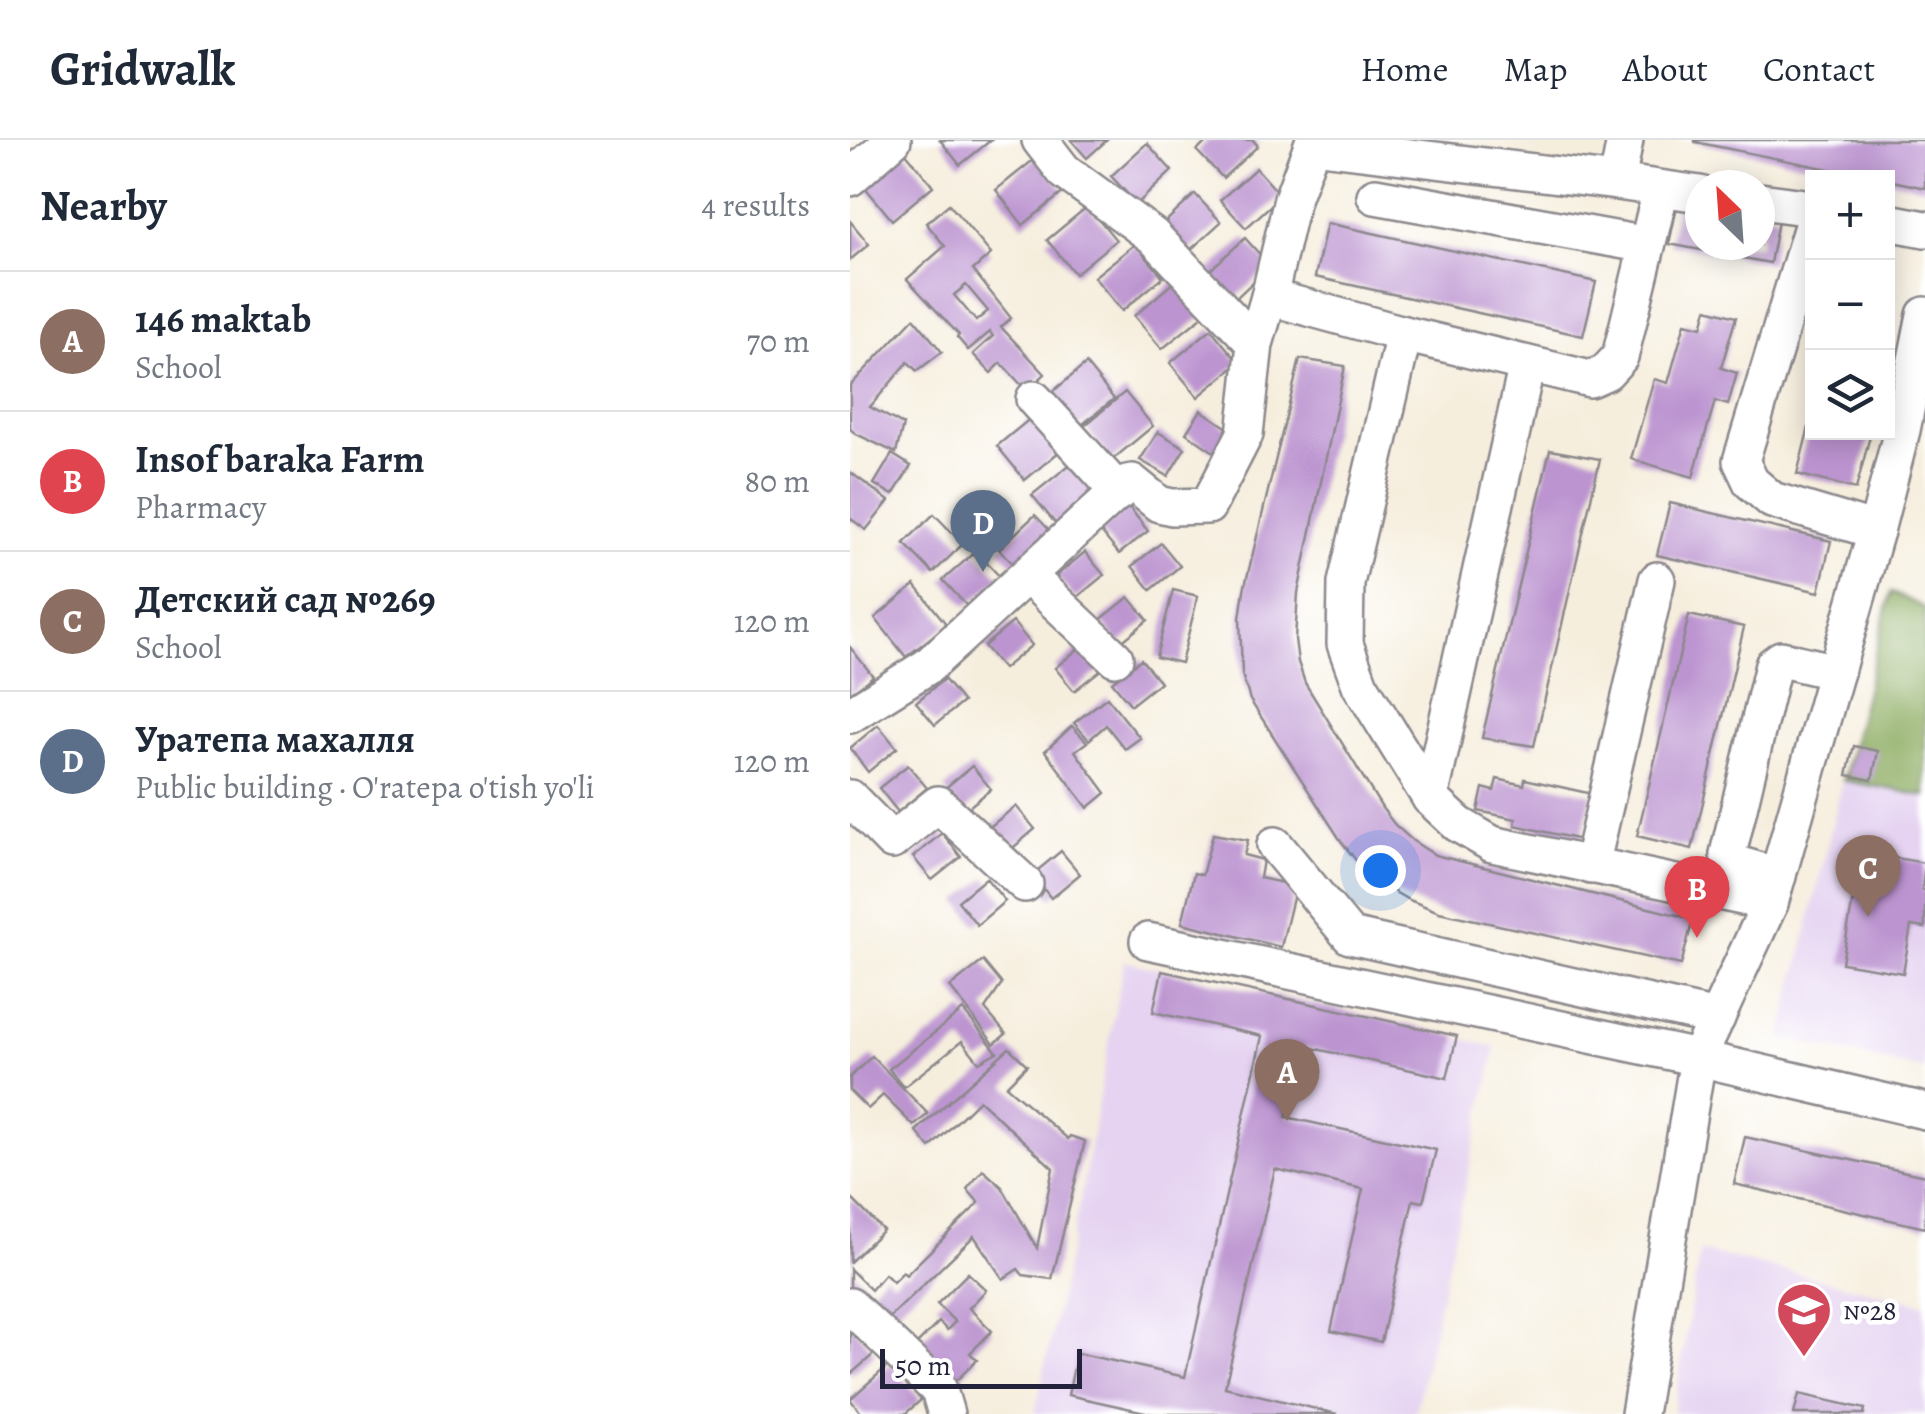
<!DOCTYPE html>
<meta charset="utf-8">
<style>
:root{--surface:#fff;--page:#f2f2f3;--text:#1f2937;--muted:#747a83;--line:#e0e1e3;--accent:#d1495b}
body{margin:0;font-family:Alegreya,serif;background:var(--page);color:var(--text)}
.controls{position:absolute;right:30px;top:30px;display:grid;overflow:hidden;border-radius:0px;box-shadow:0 5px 25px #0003}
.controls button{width:90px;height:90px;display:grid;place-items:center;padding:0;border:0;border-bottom:2px solid var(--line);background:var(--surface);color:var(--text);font:50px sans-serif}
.compass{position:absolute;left:835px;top:30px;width:90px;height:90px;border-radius:50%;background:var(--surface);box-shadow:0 5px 25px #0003;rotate:335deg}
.scale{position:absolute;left:30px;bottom:25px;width:202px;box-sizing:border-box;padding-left:10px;border:5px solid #22223b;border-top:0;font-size:28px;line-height:35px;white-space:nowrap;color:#22223b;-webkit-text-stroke:8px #fff;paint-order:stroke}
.you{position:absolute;left:530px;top:730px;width:35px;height:35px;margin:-25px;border:8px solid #fff;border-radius:50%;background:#1a73e8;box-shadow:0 0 0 15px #1a73e833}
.badge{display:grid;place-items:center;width:65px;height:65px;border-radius:50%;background:var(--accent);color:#fff;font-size:32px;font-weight:700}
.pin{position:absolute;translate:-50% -82px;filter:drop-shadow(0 2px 5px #0008)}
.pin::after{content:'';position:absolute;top:52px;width:35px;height:30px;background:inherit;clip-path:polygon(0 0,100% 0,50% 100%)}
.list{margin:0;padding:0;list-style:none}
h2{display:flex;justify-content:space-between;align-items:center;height:130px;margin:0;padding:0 40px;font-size:42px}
h2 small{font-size:32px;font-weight:400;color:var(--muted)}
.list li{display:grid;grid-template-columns:65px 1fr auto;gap:30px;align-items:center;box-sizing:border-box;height:140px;padding:0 40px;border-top:2px solid var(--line)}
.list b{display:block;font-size:38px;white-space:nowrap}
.list p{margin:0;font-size:32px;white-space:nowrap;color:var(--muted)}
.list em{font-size:32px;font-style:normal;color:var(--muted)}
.icon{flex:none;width:55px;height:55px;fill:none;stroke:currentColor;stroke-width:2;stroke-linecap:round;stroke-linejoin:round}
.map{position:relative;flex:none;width:1075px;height:1274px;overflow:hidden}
header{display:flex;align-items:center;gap:60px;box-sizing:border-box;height:140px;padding:0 50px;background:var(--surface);border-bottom:2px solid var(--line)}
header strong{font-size:48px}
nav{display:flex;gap:55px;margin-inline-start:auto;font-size:35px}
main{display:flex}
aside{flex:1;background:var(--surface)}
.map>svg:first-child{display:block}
.built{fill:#e5d3f1}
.forest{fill:#8cac60;stroke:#57674e;stroke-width:2.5}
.building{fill:#bc94d0;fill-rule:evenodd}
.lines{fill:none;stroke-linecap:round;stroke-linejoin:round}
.minor-casing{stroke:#8c888c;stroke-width:40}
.minor{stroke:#fff;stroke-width:35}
.labels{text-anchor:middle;stroke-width:9;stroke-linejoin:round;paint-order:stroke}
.poi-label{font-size:28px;fill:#22223b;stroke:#fff;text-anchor:start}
</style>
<header>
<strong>Gridwalk</strong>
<nav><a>Home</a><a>Map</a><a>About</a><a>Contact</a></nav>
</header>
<main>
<aside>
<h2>Nearby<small>4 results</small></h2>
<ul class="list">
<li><span class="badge" style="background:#8d6e63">A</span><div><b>146 maktab</b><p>School</p></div><em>70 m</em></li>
<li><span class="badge" style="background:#e0444e">B</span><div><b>Insof baraka Farm</b><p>Pharmacy</p></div><em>80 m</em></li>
<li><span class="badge" style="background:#8d6e63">C</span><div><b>Детский сад №269</b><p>School</p></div><em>120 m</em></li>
<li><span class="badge" style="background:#5c6f8a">D</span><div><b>Уратепа махалля</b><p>Public building · O'ratepa o'tish yo'li</p></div><em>120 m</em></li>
</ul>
</aside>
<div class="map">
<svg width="1075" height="1274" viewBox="0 0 1075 1274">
<rect width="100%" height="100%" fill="#fff"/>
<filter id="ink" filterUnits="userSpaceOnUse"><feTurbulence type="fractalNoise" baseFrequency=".01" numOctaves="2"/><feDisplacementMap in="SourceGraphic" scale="20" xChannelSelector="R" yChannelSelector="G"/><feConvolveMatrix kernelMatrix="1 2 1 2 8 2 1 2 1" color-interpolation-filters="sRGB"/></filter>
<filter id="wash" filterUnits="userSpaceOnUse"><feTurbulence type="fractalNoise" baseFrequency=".0048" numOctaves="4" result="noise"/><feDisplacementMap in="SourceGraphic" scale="40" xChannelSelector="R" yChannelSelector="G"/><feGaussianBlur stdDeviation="2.25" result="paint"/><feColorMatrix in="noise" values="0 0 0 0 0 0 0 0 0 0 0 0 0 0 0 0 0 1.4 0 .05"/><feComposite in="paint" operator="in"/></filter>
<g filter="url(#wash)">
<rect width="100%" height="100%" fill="#f6eedd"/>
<g class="built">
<polygon points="993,640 1075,656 1075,930 931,898"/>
<polygon points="274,821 646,907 565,1274 185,1274 231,1055"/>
<polygon points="850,1111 1075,1164 1075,1274 823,1274"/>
</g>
<polygon class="forest" points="1041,452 1075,468 1075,656 993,640"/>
<g id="blocks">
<g class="building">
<polygon points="90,0 141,0 110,25"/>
<polygon points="221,0 257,0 237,18"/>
<polygon points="358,0 403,0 408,6 373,38 347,11"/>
<polygon points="845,0 1075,0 1075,48 1038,40 1038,38 1023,38 845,2"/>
<polygon points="297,3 322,31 287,64 261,36"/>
<polygon points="55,12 83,46 42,80 14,46"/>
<polygon points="187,17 215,51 173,85 146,50"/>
<polygon points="406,28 431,56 396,88 370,60"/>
<polygon points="345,54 371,82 336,114 310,87"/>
<polygon points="829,57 850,61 850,105 910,105 910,72 929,76 920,123 819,104"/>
<path d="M99,64L141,114L123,130L161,178L151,187L195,234L177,251L151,223L141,233L123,214L143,196L140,192L118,210L107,197L109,195L57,139L95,106L76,83ZM116,145L138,171L126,181L104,155Z"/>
<polygon points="238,66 266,100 225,134 197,100"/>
<polygon points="0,81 19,104 0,120"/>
<polygon points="477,83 746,142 733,196 465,137"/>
<polygon points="395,98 420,126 385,159 359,131"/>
<polygon points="285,104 313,137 272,171 244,137"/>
<polygon points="325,141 353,176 312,209 284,176"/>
<polygon points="857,169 886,177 871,228 887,233 878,265 865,261 843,337 781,319 804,239 818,243 835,183 852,187"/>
<polygon points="64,178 92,212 67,231 58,222 20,267 53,285 46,313 6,294 0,289 0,246"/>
<polygon points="361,189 389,223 348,257 320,223"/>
<polygon points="450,219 495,226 448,453 445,499 448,522 455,543 532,668 545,685 563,701 585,715 843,779 831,825 589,772 557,759 531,744 508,723 491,701 400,560 392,534 390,478 394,450"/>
<polygon points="236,224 264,259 223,292 195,258"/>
<polygon points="275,252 303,286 262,320 234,286"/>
<polygon points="351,270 382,291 367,314 336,293"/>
<polygon points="188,272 216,306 175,340 147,306"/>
<polygon points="961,279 962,292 1021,292 1006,349 947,334"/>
<polygon points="308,292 335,308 318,336 290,320"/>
<polygon points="700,310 750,319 684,606 632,598"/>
<polygon points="42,314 61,326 43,355 24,344"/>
<polygon points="223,322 251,356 210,389 182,355"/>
<polygon points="0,332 39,361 16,390 0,378"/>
<polygon points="820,363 981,401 969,452 807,415"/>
<polygon points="279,367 298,391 269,414 250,391"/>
<polygon points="84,374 113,404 83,433 54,403"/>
<polygon points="185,375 202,393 166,427 149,409"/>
<polygon points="311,403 330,426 301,450 282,426"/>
<polygon points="126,411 150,437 117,466 93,440"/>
<polygon points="235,412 254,435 225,459 206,436"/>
<polygon points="65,445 97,485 56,517 25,478"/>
<polygon points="323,450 348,456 331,523 306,517"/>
<polygon points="279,457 298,480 269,504 250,480"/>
<polygon points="839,475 894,487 842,709 787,696"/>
<polygon points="163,482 182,505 153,529 134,506"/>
<polygon points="234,504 253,528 224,551 205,528"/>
<polygon points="0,507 23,536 0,554"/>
<polygon points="291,519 310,542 281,565 262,542"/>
<polygon points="94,539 113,562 85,585 66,562"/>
<polygon points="257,557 290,598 275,609 256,585 239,600 224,583"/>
<polygon points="28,585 47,608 18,632 0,608"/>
<polygon points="222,586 237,602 225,611 256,653 238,668 195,611"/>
<polygon points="1004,606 1028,611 1022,640 997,635"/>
<polygon points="58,625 77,648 48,672 29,648"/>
<polygon points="122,626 141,649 113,672 94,649"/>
<polygon points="647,639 674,645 675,639 742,654 731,700 665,685 666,679 628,671 633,648 644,651"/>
<polygon points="166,666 185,689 157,713 137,689"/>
<polygon points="92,693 111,717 82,740 63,717"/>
<polygon points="363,694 398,700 394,715 413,720 410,738 446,746 431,807 332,783 344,733 352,735"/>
<polygon points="211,711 230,734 201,758 182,735"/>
<polygon points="1011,712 1075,723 1072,750 1075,751 1075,788 1061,786 1053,833 992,823"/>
<polygon points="136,738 155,761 127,785 108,761"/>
<polygon points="133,821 152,844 135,869 156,894 144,904 100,847"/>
<polygon points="312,831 607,896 597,938 453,906 436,977 586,1010 573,1062 563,1060 531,1202 481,1191 513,1049 425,1029 375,1247 487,1274 304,1274 218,1255 227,1213 335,1237 412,896 303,872"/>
<polygon points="113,870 147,912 129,922 112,901 54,947 39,929"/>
<polygon points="159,908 177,925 156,946 218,999 220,996 235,1001 202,1139 173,1135 168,1129 153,1139 124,1096 31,1186 0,1155 0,1129 21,1150 35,1134 43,1142 53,1132 56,1135 129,1063 117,1049 133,1030 152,1047 187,1108 203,1028 129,960 80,1008 66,991"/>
<polygon points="22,916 78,974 64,986 33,955 18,969 0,951 0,937"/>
<polygon points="895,997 1075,1036 1075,1088 884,1044"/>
<polygon points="3,1060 33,1090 0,1122 0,1063"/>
<polygon points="118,1133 136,1150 119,1168 142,1191 120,1213 127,1220 96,1251 58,1213 89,1182 97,1190 105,1182 87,1164"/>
<polygon points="0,1184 25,1213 0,1235"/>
<polygon points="40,1224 71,1260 55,1274 12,1274 0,1259"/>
<polygon points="949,1254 1015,1269 1014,1274 944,1274"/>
</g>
</g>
</g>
<g filter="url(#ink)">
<use href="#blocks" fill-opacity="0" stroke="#8c888c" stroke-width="2.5"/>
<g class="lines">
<g class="minor-casing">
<g id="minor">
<polyline points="190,0 214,31 303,96 405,204"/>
<polyline points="0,38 43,0"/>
<polyline points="767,42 775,0"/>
<polyline points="525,56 797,105"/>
<polyline points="910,61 962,68"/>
<polyline points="1038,82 1075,89"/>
<polyline points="962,86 891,321 901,342 922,360 1026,391"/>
<polyline points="419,157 554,194 496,443 495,504 510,545 580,658 608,684 642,704 920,763"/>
<polyline points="554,194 740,239 756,232 770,217 811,49"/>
<polyline points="184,259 269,352"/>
<polyline points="178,436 265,518"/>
<polyline points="0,575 78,526 277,343 282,342 309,364 322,367 358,366 395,294 405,204 419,157 442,59 462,5 767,42 850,54"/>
<polyline points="0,658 42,701 88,664 175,744"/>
<polyline points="580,658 677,224"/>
<polyline points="425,705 500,796 867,878"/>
<polyline points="741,726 807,440"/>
<polyline points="928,736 887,724 878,714 923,525 931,519 986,532"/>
<polyline points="298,801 848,918 1075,971"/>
<polyline points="0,1166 89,1250 96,1274"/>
<polyline points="789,1274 848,918 920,763 1026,391 1052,290 1075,175"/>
</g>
</g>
<use href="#minor" class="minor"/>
</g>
</g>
<defs>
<g id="school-pin" transform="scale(2.875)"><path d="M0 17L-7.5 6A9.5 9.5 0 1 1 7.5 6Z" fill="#d1495b" stroke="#fff"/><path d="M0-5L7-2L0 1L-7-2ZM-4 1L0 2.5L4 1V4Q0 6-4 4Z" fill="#fff"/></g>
</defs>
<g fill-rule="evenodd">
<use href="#school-pin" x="954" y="1170"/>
</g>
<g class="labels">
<g class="poi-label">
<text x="993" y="1180">№28</text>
</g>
</g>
</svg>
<div class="controls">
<button>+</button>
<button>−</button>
<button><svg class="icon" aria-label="layers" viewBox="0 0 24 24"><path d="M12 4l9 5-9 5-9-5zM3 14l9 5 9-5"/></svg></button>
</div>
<svg class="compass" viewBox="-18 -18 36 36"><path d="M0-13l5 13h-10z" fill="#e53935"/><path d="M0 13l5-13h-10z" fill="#747a83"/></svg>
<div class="scale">50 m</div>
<div class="you"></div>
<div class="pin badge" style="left:437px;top:981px;background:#8d6e63">A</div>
<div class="pin badge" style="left:847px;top:798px;background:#e0444e">B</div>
<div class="pin badge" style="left:1018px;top:777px;background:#8d6e63">C</div>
<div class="pin badge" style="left:133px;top:432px;background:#5c6f8a">D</div>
</div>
</main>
